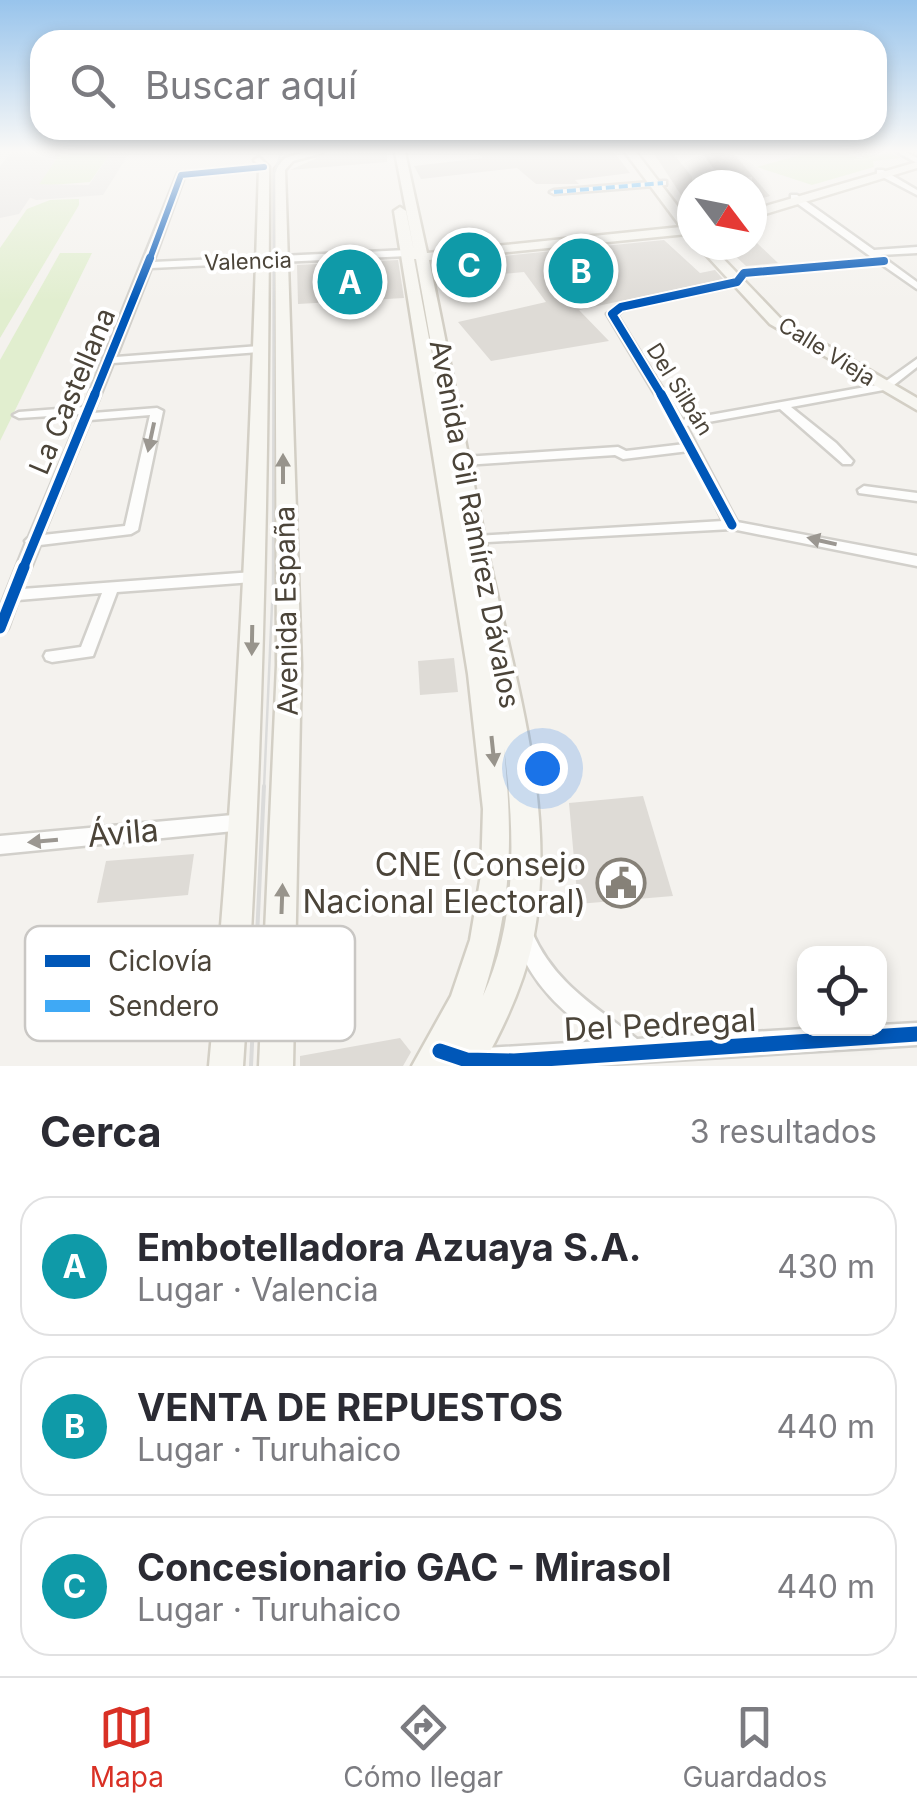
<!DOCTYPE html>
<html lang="es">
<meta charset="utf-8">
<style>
:root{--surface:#fff;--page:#f7f7f7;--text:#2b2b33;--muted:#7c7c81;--line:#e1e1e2;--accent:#d93025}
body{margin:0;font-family:Inter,sans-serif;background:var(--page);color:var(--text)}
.controls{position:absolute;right:30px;bottom:30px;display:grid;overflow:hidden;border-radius:20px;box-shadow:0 5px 15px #0003}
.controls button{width:90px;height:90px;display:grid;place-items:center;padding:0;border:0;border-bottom:2px solid var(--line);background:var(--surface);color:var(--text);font:50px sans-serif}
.compass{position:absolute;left:677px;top:170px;width:90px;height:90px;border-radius:50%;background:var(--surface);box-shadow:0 5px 15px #0003;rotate:122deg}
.you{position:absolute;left:542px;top:768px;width:35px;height:35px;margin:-25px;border:8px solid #fff;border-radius:50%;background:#1a73e8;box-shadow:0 0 0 15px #1a73e833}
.badge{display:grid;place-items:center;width:65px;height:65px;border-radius:50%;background:var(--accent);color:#fff;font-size:32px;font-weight:700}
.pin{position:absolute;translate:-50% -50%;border:5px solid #fff;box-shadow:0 2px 10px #0006}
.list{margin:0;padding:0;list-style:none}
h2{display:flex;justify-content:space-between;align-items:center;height:130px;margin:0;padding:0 40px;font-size:42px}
h2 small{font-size:32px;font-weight:400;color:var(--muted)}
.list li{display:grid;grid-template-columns:65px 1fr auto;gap:30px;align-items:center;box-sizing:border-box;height:140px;margin:0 20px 20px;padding:0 20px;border:2px solid var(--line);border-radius:30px}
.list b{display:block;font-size:38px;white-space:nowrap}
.list p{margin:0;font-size:32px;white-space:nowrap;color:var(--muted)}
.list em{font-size:32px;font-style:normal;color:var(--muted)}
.icon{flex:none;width:55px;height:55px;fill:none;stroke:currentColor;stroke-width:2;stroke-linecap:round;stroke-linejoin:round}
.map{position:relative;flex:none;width:917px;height:1066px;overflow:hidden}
.search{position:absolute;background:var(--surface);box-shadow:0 5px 15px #0003;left:30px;right:30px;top:30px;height:110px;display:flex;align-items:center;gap:25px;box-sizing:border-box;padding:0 35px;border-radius:30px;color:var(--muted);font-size:38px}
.sheet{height:610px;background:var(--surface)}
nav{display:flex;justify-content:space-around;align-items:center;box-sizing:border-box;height:140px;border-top:2px solid var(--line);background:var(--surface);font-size:28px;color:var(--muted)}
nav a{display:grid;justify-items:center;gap:5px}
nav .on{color:var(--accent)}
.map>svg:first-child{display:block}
.green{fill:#e1eecf}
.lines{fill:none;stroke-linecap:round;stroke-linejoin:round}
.taxiway{fill:#e8e6e4;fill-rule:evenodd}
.runway{fill:#e8e6e4;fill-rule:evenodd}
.building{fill:#dedbd6}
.street-casing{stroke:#d2d0cb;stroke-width:5}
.secondary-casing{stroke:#d3cfc5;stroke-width:5}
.street{fill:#fdfdfc;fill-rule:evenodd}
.secondary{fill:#f7f6f1;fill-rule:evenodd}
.tram-far1{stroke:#dbdbda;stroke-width:2.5}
.tram{stroke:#dbdbda;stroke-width:4}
.quiet{stroke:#3fa9f5;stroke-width:4;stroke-dasharray:9 4;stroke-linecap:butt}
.cycleway-far4-casing{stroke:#fff;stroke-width:10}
.cycleway-far3-casing{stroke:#fff;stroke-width:12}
.cycleway-far2-casing{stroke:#fff;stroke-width:15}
.cycleway-far1-casing{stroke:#fff;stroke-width:18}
.cycleway-casing{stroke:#fff;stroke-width:21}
.cycleway-far4{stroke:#0057b8;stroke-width:6}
.cycleway-far3{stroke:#0057b8;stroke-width:8}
.cycleway-far2{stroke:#0057b8;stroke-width:9}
.cycleway-far1{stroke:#0057b8;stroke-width:11}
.cycleway{stroke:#0057b8;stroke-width:15}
.oneway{fill:#9b9791}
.oneway2{fill:#98948c}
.labels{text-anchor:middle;stroke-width:8;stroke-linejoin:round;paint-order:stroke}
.far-street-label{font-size:22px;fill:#4b4439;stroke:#fff}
.street-label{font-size:28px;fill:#4b4439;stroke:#fff}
.near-street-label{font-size:32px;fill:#4b4439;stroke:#fff}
.near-poi-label{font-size:32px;fill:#4b4439;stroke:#fff;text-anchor:end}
.key{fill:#fff;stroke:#c9c7c4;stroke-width:2.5}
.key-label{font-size:28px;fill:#4b4439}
</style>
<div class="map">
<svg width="917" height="1066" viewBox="0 0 917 1066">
<rect width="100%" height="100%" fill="#f4f2ee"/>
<g class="green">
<polygon points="60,152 111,152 90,182 39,186 35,183"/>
<polygon points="811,152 843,152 865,160 861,156 890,153 901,158 873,161 874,167 812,185 757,167"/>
<polygon points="79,199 79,205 0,338 0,248 27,209 50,200"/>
<polygon points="60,253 92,253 0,441 0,360"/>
</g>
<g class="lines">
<polygon class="taxiway" points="111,152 130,152 103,195 36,200 6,188 6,179 16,173 23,175 26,184 89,185"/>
<polygon class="runway" points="11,152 61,152 19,214 0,218 0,167"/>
</g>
<g class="building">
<polygon points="387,152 387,162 290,170 326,154"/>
<polygon points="476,152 614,152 630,173 575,180 579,184 536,184 517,168 421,179 414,166 483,158"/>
<polygon points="653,152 672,152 692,177 692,212"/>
<polygon points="701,152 732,152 770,196 752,201 752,177 721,178"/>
<polygon points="664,240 700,273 715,270 723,279 579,310 609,341 491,361 458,322 546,302 524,272 437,280 434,263"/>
<polygon points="757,243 778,263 746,266 728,249"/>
<polygon points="398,260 404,298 298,304 297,265"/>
<polygon points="454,658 458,692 420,695 418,661"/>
<polygon points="643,796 673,896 578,904 569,803"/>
<polygon points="194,854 188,895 97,903 106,861"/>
<polygon points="400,1038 411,1052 403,1066 300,1066 300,1056"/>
</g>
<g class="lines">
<g class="street-casing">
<g id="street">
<polygon points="897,152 906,152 917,158 917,163"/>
<path d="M264,165L268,167L267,169L184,177L153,262L407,250L411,253L407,256L151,268L116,357L259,346L264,349L259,352L113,363L93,413L157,408L163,411L138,530L131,534L40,545L22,589L253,572L260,577L253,582L117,592L93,656L52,662L46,660L44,656L46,652L81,647L102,593L18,600L8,628L5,632L0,633V608L26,543L25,541L29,537L81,414L19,418L13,415L19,412L84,407L178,173ZM150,415L125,526L43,535L90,420Z"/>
<polygon points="877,170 883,170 917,190 917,195 877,174"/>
<polygon points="663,181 666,181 666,185 554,194 550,192 554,190"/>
<polygon points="791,195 797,195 874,250 917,247 917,253 880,255 917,282 917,289 881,264 747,275 740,284 624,309 617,315 682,420 882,384 917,359 917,367 889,389 791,407 836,443 853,461 851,464 843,464 780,409 686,426 737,522 917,556 917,566 732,529 470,543 468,540 475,536 723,521 689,451 623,459 615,455 464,465 458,461 464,457 618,447 626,451 685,444 607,314 618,305 734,280 744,270 874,259 791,199"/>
<polygon points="864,486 917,493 917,501 859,493 858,490"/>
<polygon points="244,814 251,816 253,822 251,828 244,830 0,854 0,836"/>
<path d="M525,929L532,932C554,983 595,1006 637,1039L820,1028H880V1025L917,1023V1045L577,1066H460L457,1061L461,1053L469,1049L602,1041C562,1011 533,987 515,939L518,932Z"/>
</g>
</g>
<g class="secondary-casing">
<g id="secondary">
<polygon points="305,152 323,153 293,161 285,170 301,665 293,1066 259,1066 277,665 275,169 285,158"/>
<path d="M395,152H405L427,253L681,227L625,152H636L692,225V237L687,234L429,260C450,359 468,459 489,558C515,681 558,813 533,940C524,984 504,1027 482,1066H412L451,996L470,940L481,875L483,809L468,674L394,211L400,207L406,211L414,251ZM414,259H416L448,439ZM504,748C515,830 518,919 483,996C512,904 513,843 504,748Z"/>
<path d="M259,157L269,167C269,467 263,767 243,1066H209C237,767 250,467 259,167L254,160Z"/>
<polygon points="917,162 917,168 752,218 752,210"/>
<polygon points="697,245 710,245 780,318 917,398 917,410 770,324"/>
</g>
</g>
<use href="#street" class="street"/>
<use href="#secondary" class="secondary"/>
<polyline class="tram-far1" points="264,788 273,582 274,173 282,152"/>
<polyline class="tram" points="251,1066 264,786"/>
<polyline class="quiet" points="554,192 663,183"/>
<g class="cycleway-far4-casing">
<polyline id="cycleway-far4" points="149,261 181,175 264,167"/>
</g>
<g class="cycleway-far3-casing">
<g id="cycleway-far3">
<polyline points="94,396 150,258"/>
<polyline points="662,396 612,314 621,307 737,282 744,273 884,261"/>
</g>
</g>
<g class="cycleway-far2-casing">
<g id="cycleway-far2">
<polyline points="661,394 732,525"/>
<polyline points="23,569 95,394"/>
</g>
</g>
<g class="cycleway-far1-casing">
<polyline id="cycleway-far1" points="0,628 24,567"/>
</g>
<g class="cycleway-casing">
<polyline id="cycleway" points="440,1051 467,1060 514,1061 917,1034"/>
</g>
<use href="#cycleway-far4" class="cycleway-far4"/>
<use href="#cycleway-far3" class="cycleway-far3"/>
<use href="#cycleway-far2" class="cycleway-far2"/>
<use href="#cycleway-far1" class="cycleway-far1"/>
<use href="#cycleway" class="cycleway"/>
</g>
<defs><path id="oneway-solid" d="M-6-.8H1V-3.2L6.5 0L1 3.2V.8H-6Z" transform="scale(2.5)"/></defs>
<g class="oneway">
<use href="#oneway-solid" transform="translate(151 437) rotate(102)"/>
<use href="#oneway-solid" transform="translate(822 541) rotate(-167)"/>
<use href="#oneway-solid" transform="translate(43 841) rotate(175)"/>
</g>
<g class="oneway2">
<use href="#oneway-solid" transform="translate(283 469) rotate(-90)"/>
<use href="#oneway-solid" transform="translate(252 640) rotate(91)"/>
<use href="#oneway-solid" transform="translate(493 751) rotate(84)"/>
<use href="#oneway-solid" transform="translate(282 899) rotate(-88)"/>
</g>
<linearGradient id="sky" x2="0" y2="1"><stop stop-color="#98c4ec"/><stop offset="0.5" stop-color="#faf9f7"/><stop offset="1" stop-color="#faf9f7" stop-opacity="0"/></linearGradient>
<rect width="917" height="302" fill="url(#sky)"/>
<defs>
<g id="civic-ring" transform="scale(2.5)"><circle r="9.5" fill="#fff" stroke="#868178" stroke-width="1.5"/><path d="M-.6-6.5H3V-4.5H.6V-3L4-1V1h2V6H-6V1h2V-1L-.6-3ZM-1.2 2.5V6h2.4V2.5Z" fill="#868178"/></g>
</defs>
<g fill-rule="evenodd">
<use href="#civic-ring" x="621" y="883"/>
</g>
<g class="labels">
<g class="far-street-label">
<text transform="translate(248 261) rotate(-2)" y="8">Valencia</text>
<text transform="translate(827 351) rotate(32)" y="8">Calle Vieja</text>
<text transform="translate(680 389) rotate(58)" y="8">Del Silbán</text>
</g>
<g class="street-label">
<text transform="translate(72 391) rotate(-67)" y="10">La Castellana</text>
<text transform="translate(475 524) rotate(79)" y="10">Avenida Gil Ramírez Dávalos</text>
<text transform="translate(286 611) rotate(-91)" y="10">Avenida España</text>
</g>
<g class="near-street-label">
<text transform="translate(123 833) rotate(-5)" y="11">Ávila</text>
<text transform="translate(660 1025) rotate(-3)" y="11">Del Pedregal</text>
</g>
<g class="near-poi-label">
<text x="586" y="876">CNE (Consejo<tspan x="586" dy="37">Nacional Electoral)</tspan></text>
</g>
</g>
<rect x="25" y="926" width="330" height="115" rx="15" class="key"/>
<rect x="45" y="955" width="45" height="12" fill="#0057b8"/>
<rect x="45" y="1000" width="45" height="12" fill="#3fa9f5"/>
<g class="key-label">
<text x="108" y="971">Ciclovía</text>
<text x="108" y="1016">Sendero</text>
</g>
</svg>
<div class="controls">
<button><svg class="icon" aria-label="locate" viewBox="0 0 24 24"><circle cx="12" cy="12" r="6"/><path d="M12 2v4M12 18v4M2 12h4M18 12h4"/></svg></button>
</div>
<svg class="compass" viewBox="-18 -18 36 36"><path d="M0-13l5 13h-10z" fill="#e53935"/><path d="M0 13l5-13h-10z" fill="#7c7c81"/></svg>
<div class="you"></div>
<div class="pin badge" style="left:350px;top:282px;background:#0f9aa8">A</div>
<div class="pin badge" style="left:581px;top:271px;background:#0f9aa8">B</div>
<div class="pin badge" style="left:469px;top:265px;background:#0f9aa8">C</div>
<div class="search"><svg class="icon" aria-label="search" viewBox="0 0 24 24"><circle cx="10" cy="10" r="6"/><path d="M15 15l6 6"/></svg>Buscar aquí</div>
</div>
<section class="sheet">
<h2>Cerca<small>3 resultados</small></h2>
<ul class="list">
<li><span class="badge" style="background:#0f9aa8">A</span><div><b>Embotelladora Azuaya S.A.</b><p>Lugar · Valencia</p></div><em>430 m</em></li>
<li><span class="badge" style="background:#0f9aa8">B</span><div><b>VENTA DE REPUESTOS</b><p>Lugar · Turuhaico</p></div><em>440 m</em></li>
<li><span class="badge" style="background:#0f9aa8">C</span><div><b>Concesionario GAC - Mirasol</b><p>Lugar · Turuhaico</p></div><em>440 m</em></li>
</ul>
</section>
<nav>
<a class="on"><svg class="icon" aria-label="map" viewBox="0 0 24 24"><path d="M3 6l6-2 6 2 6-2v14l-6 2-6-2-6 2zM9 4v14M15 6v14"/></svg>Mapa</a>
<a><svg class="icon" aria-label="directions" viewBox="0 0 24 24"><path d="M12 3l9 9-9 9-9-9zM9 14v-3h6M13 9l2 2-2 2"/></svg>Cómo llegar</a>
<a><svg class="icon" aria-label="saved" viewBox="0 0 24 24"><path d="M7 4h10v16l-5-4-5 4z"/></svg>Guardados</a>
</nav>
